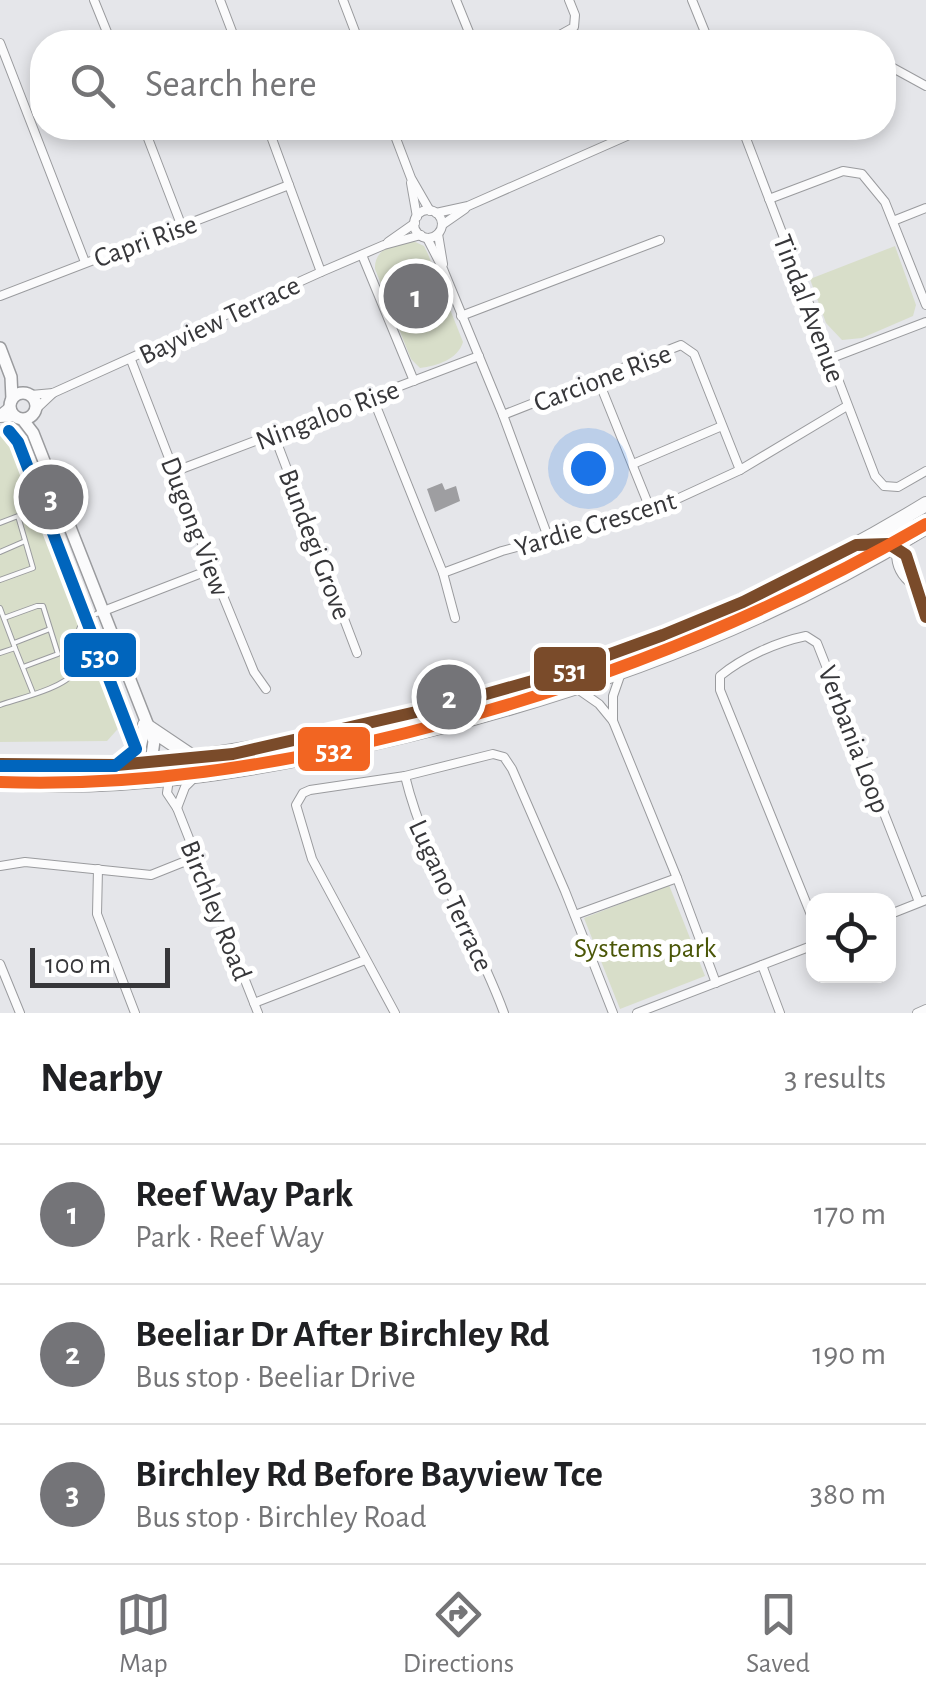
<!DOCTYPE html>
<meta charset="utf-8">
<style>
:root{--surface:#fff;--page:#f2f2f2;--text:#202124;--muted:#757577;--line:#e0e0e0;--accent:#747478}
body{margin:0;font-family:"Alegreya Sans",sans-serif;background:var(--page);color:var(--text)}
.controls{position:absolute;right:30px;bottom:30px;display:grid;overflow:hidden;border-radius:20px;box-shadow:0 5px 15px #0003}
.controls button{width:90px;height:90px;display:grid;place-items:center;padding:0;border:0;border-bottom:2px solid var(--line);background:var(--surface);color:var(--text);font:50px sans-serif}
.scale{position:absolute;left:30px;bottom:25px;width:140px;box-sizing:border-box;padding-left:10px;border:5px solid #37373a;border-top:0;font-size:28px;line-height:35px;white-space:nowrap;color:#37373a;-webkit-text-stroke:8px #fff;paint-order:stroke}
.you{position:absolute;left:588px;top:468px;width:35px;height:35px;margin:-25px;border:8px solid #fff;border-radius:50%;background:#1a73e8;box-shadow:0 0 0 15px #1a73e833}
.badge{display:grid;place-items:center;width:65px;height:65px;border-radius:50%;background:var(--accent);color:#fff;font-size:32px;font-weight:700}
.pin{position:absolute;translate:-50% -50%;border:5px solid #fff;box-shadow:0 2px 10px #0006}
.list{margin:0;padding:0;list-style:none}
h2{display:flex;justify-content:space-between;align-items:center;height:130px;margin:0;padding:0 40px;font-size:42px}
h2 small{font-size:32px;font-weight:400;color:var(--muted)}
.list li{display:grid;grid-template-columns:65px 1fr auto;gap:30px;align-items:center;box-sizing:border-box;height:140px;padding:0 40px;border-top:2px solid var(--line)}
.list b{display:block;font-size:38px;white-space:nowrap}
.list p{margin:0;font-size:32px;white-space:nowrap;color:var(--muted)}
.list em{font-size:32px;font-style:normal;color:var(--muted)}
.icon{flex:none;width:55px;height:55px;fill:none;stroke:currentColor;stroke-width:2;stroke-linecap:round;stroke-linejoin:round}
.map{position:relative;flex:none;width:926px;height:1013px;overflow:hidden}
.search{position:absolute;background:var(--surface);box-shadow:0 5px 15px #0003;left:30px;right:30px;top:30px;height:110px;display:flex;align-items:center;gap:25px;box-sizing:border-box;padding:0 35px;border-radius:40px;color:var(--muted);font-size:38px}
.sheet{height:550px;background:var(--surface)}
nav{display:flex;justify-content:space-around;align-items:center;box-sizing:border-box;height:140px;border-top:2px solid var(--line);background:var(--surface);font-size:28px;color:var(--muted)}
nav a{display:grid;justify-items:center;gap:5px}
nav .on{color:var(--accent)}
.map>svg:first-child{display:block}
.green{fill:#d8dec9}
.building{fill:#9e9ea1}
.lines{fill:none;stroke-linecap:round;stroke-linejoin:round}
.lane-casing{stroke:#9a9b9e;stroke-width:6}
.street-casing{stroke:#9a9b9e;stroke-width:10}
.secondary-casing{stroke:#9a9b9e;stroke-width:14}
.highway-casing{stroke:#9a9b9e;stroke-width:16}
.lane{stroke:#fbfbfc;stroke-width:4}
.street{stroke:#fbfbfc;stroke-width:8}
.secondary{stroke:#fbfbfc;stroke-width:11}
.highway{stroke:#fbfbfc;stroke-width:14}
.bus-1-casing{stroke:#fff;stroke-width:20}
.bus-2-casing{stroke:#fff;stroke-width:20}
.bus-3-casing{stroke:#fff;stroke-width:20}
.bus-1{stroke:#7a4b2a;stroke-width:12}
.bus-2{stroke:#f26522;stroke-width:12}
.bus-3{stroke:#0065bd;stroke-width:12}
.labels{text-anchor:middle;stroke-width:10;stroke-linejoin:round;paint-order:stroke}
.street-label{font-size:28px;fill:#37373a;stroke:#fff}
.park-label{font-size:28px;fill:#4a5607;stroke:#fff}
.line-badge{stroke:#fff;stroke-width:4}
.badge-label{font-size:28px;text-anchor:middle;font-weight:bold;fill:#fff}
</style>
<div class="map">
<svg width="926" height="1013" viewBox="0 0 926 1013">
<rect width="100%" height="100%" fill="#e5e6ea"/>
<g class="green">
<path d="M411,240L424,246L428,254L463,342C458,359 437,366 420,368L411,359L375,269C374,249 394,243 411,240Z"/>
<polygon points="895,246 916,305 913,316 862,338 842,340 826,323 810,279"/>
<polygon points="0,426 23,433 132,713 107,741 0,742"/>
<polygon points="669,885 705,976 620,1009 584,918"/>
</g>
<polygon class="building" points="442,483 445,490 456,486 460,501 435,512 427,489"/>
<g class="lines">
<g class="lane-casing">
<g id="lane">
<polyline points="0,523 18,516 33,568 0,580"/>
<polyline points="0,552 23,542"/>
<polyline points="0,608 15,648"/>
<polyline points="4,618 37,606 43,606 58,654 23,667"/>
<polyline points="14,643 50,629"/>
<polyline points="0,653 15,648 33,693"/>
<path d="M0,705C17,699 65,688 74,672C89,648 60,627 101,612"/>
</g>
</g>
<g class="street-casing">
<g id="street">
<polyline points="94,0 111,42"/>
<polyline points="220,0 236,42"/>
<polyline points="343,0 359,42"/>
<polyline points="456,0 473,42"/>
<polyline points="692,0 709,42"/>
<polyline points="547,42 574,27 575,15 569,0"/>
<polyline points="0,43 85,262"/>
<polyline points="884,63 926,86"/>
<polyline points="144,128 182,227"/>
<polyline points="268,128 321,272"/>
<polyline points="392,128 411,178 430,211"/>
<polyline points="742,128 875,476 884,486 898,487 926,471"/>
<polyline points="411,183 417,217"/>
<polyline points="769,199 843,171 862,174 885,202 926,305"/>
<circle cx="428" cy="224" r="14"/>
<polyline points="436,213 468,206 645,128"/>
<polyline points="893,221 926,208"/>
<polyline points="442,225 465,209"/>
<polyline points="438,234 443,264"/>
<polyline points="427,238 443,269 503,415 548,537"/>
<polyline points="388,242 415,223"/>
<polyline points="362,255 414,381"/>
<polyline points="0,296 289,185"/>
<polyline points="461,316 660,240"/>
<polyline points="829,359 926,322"/>
<polyline points="131,360 212,569 254,672 266,689"/>
<polyline points="597,377 651,511"/>
<polyline points="31,395 53,393 321,272 384,245 421,235"/>
<polyline points="372,396 443,573 455,618"/>
<polyline points="36,409 53,393"/>
<polyline points="0,414 10,406"/>
<polyline points="503,415 681,345 694,354 740,470"/>
<polyline points="0,418 16,417"/>
<polyline points="274,435 357,653"/>
<polyline points="633,464 722,426"/>
<polyline points="176,471 479,356"/>
<path d="M910,517C894,540 888,567 913,585"/>
<polyline points="866,544 896,546 906,555 926,617"/>
<polyline points="443,573 502,551 651,511 740,470 847,406"/>
<polyline points="101,612 212,569"/>
<polyline points="576,688 599,704 613,721 677,878"/>
<polyline points="613,721 613,696 621,673"/>
<polyline points="181,761 169,779 167,793 177,808 258,1013"/>
<path d="M405,776C426,862 474,931 504,1013"/>
<polyline points="177,808 185,787 194,778"/>
<polyline points="0,866 25,862 151,875 196,857"/>
<polyline points="98,869 97,914 135,1013"/>
<polyline points="575,915 677,878 716,983"/>
<polyline points="888,915 926,900"/>
<path d="M814,922L720,690V676C743,657 777,642 806,636L817,643L919,902"/>
<polyline points="0,964 20,1013"/>
<polyline points="762,965 780,1013"/>
<polyline points="254,1003 365,960"/>
<polyline points="395,1013 312,859 296,805 303,793 310,790 405,776 493,754 504,757 512,769 565,891 613,1013"/>
<polyline points="637,1013 814,945"/>
<polyline points="917,1013 926,1009"/>
</g>
</g>
<g class="secondary-casing">
<g id="secondary">
<polyline points="0,348 11,377 12,399"/>
<circle cx="23" cy="406" r="13"/>
<polyline points="23,420 33,433 154,741 151,762 123,782"/>
<polyline points="119,764 140,748 145,725"/>
</g>
</g>
<g class="highway-casing">
<g id="highway">
<polyline points="145,725 194,758"/>
<path d="M0,764C126,773 247,752 369,724C566,678 753,610 926,504"/>
<path d="M0,783C125,791 247,772 369,744C565,700 755,633 926,527"/>
</g>
</g>
<use href="#lane" class="lane"/>
<use href="#street" class="street"/>
<use href="#secondary" class="secondary"/>
<use href="#highway" class="highway"/>
<g class="bus-1-casing">
<polyline id="bus-1" points="0,764 117,765 233,754 451,704 550,676 663,635 743,602 856,545 889,544 906,555 926,617"/>
</g>
<g class="bus-2-casing">
<path id="bus-2" d="M0,782C138,787 272,766 406,733C589,687 762,619 926,524"/>
</g>
<g class="bus-3-casing">
<polyline id="bus-3" points="0,766 115,766 136,749 18,442 9,431"/>
</g>
<use href="#bus-1" class="bus-1"/>
<use href="#bus-2" class="bus-2"/>
<use href="#bus-3" class="bus-3"/>
</g>
<g class="labels">
<g class="street-label">
<text transform="translate(145 240) rotate(-20)" y="10">Capri Rise</text>
<text transform="translate(810 308) rotate(69)" y="10">Tindal Avenue</text>
<text transform="translate(219 319) rotate(-25)" y="10">Bayview Terrace</text>
<text transform="translate(602 377) rotate(-21)" y="10">Carcione Rise</text>
<text transform="translate(327 414) rotate(-21)" y="10">Ningaloo Rise</text>
<text transform="translate(595 523) rotate(-17)" y="10">Yardie Crescent</text>
<text transform="translate(196 526) rotate(69)" y="10">Dugong View</text>
<text transform="translate(316 544) rotate(69)" y="10">Bundegi Grove</text>
<text transform="translate(855 739) rotate(69)" y="10">Verbania Loop</text>
<text transform="translate(452 895) rotate(65)" y="10">Lugano Terrace</text>
<text transform="translate(217 910) rotate(68)" y="10">Birchley Road</text>
</g>
<g class="park-label">
<text x="645" y="957">Systems park</text>
</g>
</g>
<g class="line-badge">
<rect x="62" y="631" width="76" height="48" rx="10" fill="#0065bd"/>
<rect x="532" y="645" width="76" height="48" rx="10" fill="#7a4b2a"/>
<rect x="296" y="725" width="76" height="48" rx="10" fill="#f26522"/>
</g>
<g class="badge-label">
<text x="100" y="665">530</text>
<text x="570" y="679">531</text>
<text x="334" y="759">532</text>
</g>
</svg>
<div class="controls">
<button><svg class="icon" aria-label="locate" viewBox="0 0 24 24"><circle cx="12" cy="12" r="6"/><path d="M12 2v4M12 18v4M2 12h4M18 12h4"/></svg></button>
</div>
<div class="scale">100 m</div>
<div class="you"></div>
<div class="pin badge" style="left:416px;top:296px">1</div>
<div class="pin badge" style="left:449px;top:697px">2</div>
<div class="pin badge" style="left:51px;top:497px">3</div>
<div class="search"><svg class="icon" aria-label="search" viewBox="0 0 24 24"><circle cx="10" cy="10" r="6"/><path d="M15 15l6 6"/></svg>Search here</div>
</div>
<section class="sheet">
<h2>Nearby<small>3 results</small></h2>
<ul class="list">
<li><span class="badge">1</span><div><b>Reef Way Park</b><p>Park · Reef Way</p></div><em>170 m</em></li>
<li><span class="badge">2</span><div><b>Beeliar Dr After Birchley Rd</b><p>Bus stop · Beeliar Drive</p></div><em>190 m</em></li>
<li><span class="badge">3</span><div><b>Birchley Rd Before Bayview Tce</b><p>Bus stop · Birchley Road</p></div><em>380 m</em></li>
</ul>
</section>
<nav>
<a class="on"><svg class="icon" aria-label="map" viewBox="0 0 24 24"><path d="M3 6l6-2 6 2 6-2v14l-6 2-6-2-6 2zM9 4v14M15 6v14"/></svg>Map</a>
<a><svg class="icon" aria-label="directions" viewBox="0 0 24 24"><path d="M12 3l9 9-9 9-9-9zM9 14v-3h6M13 9l2 2-2 2"/></svg>Directions</a>
<a><svg class="icon" aria-label="saved" viewBox="0 0 24 24"><path d="M7 4h10v16l-5-4-5 4z"/></svg>Saved</a>
</nav>
